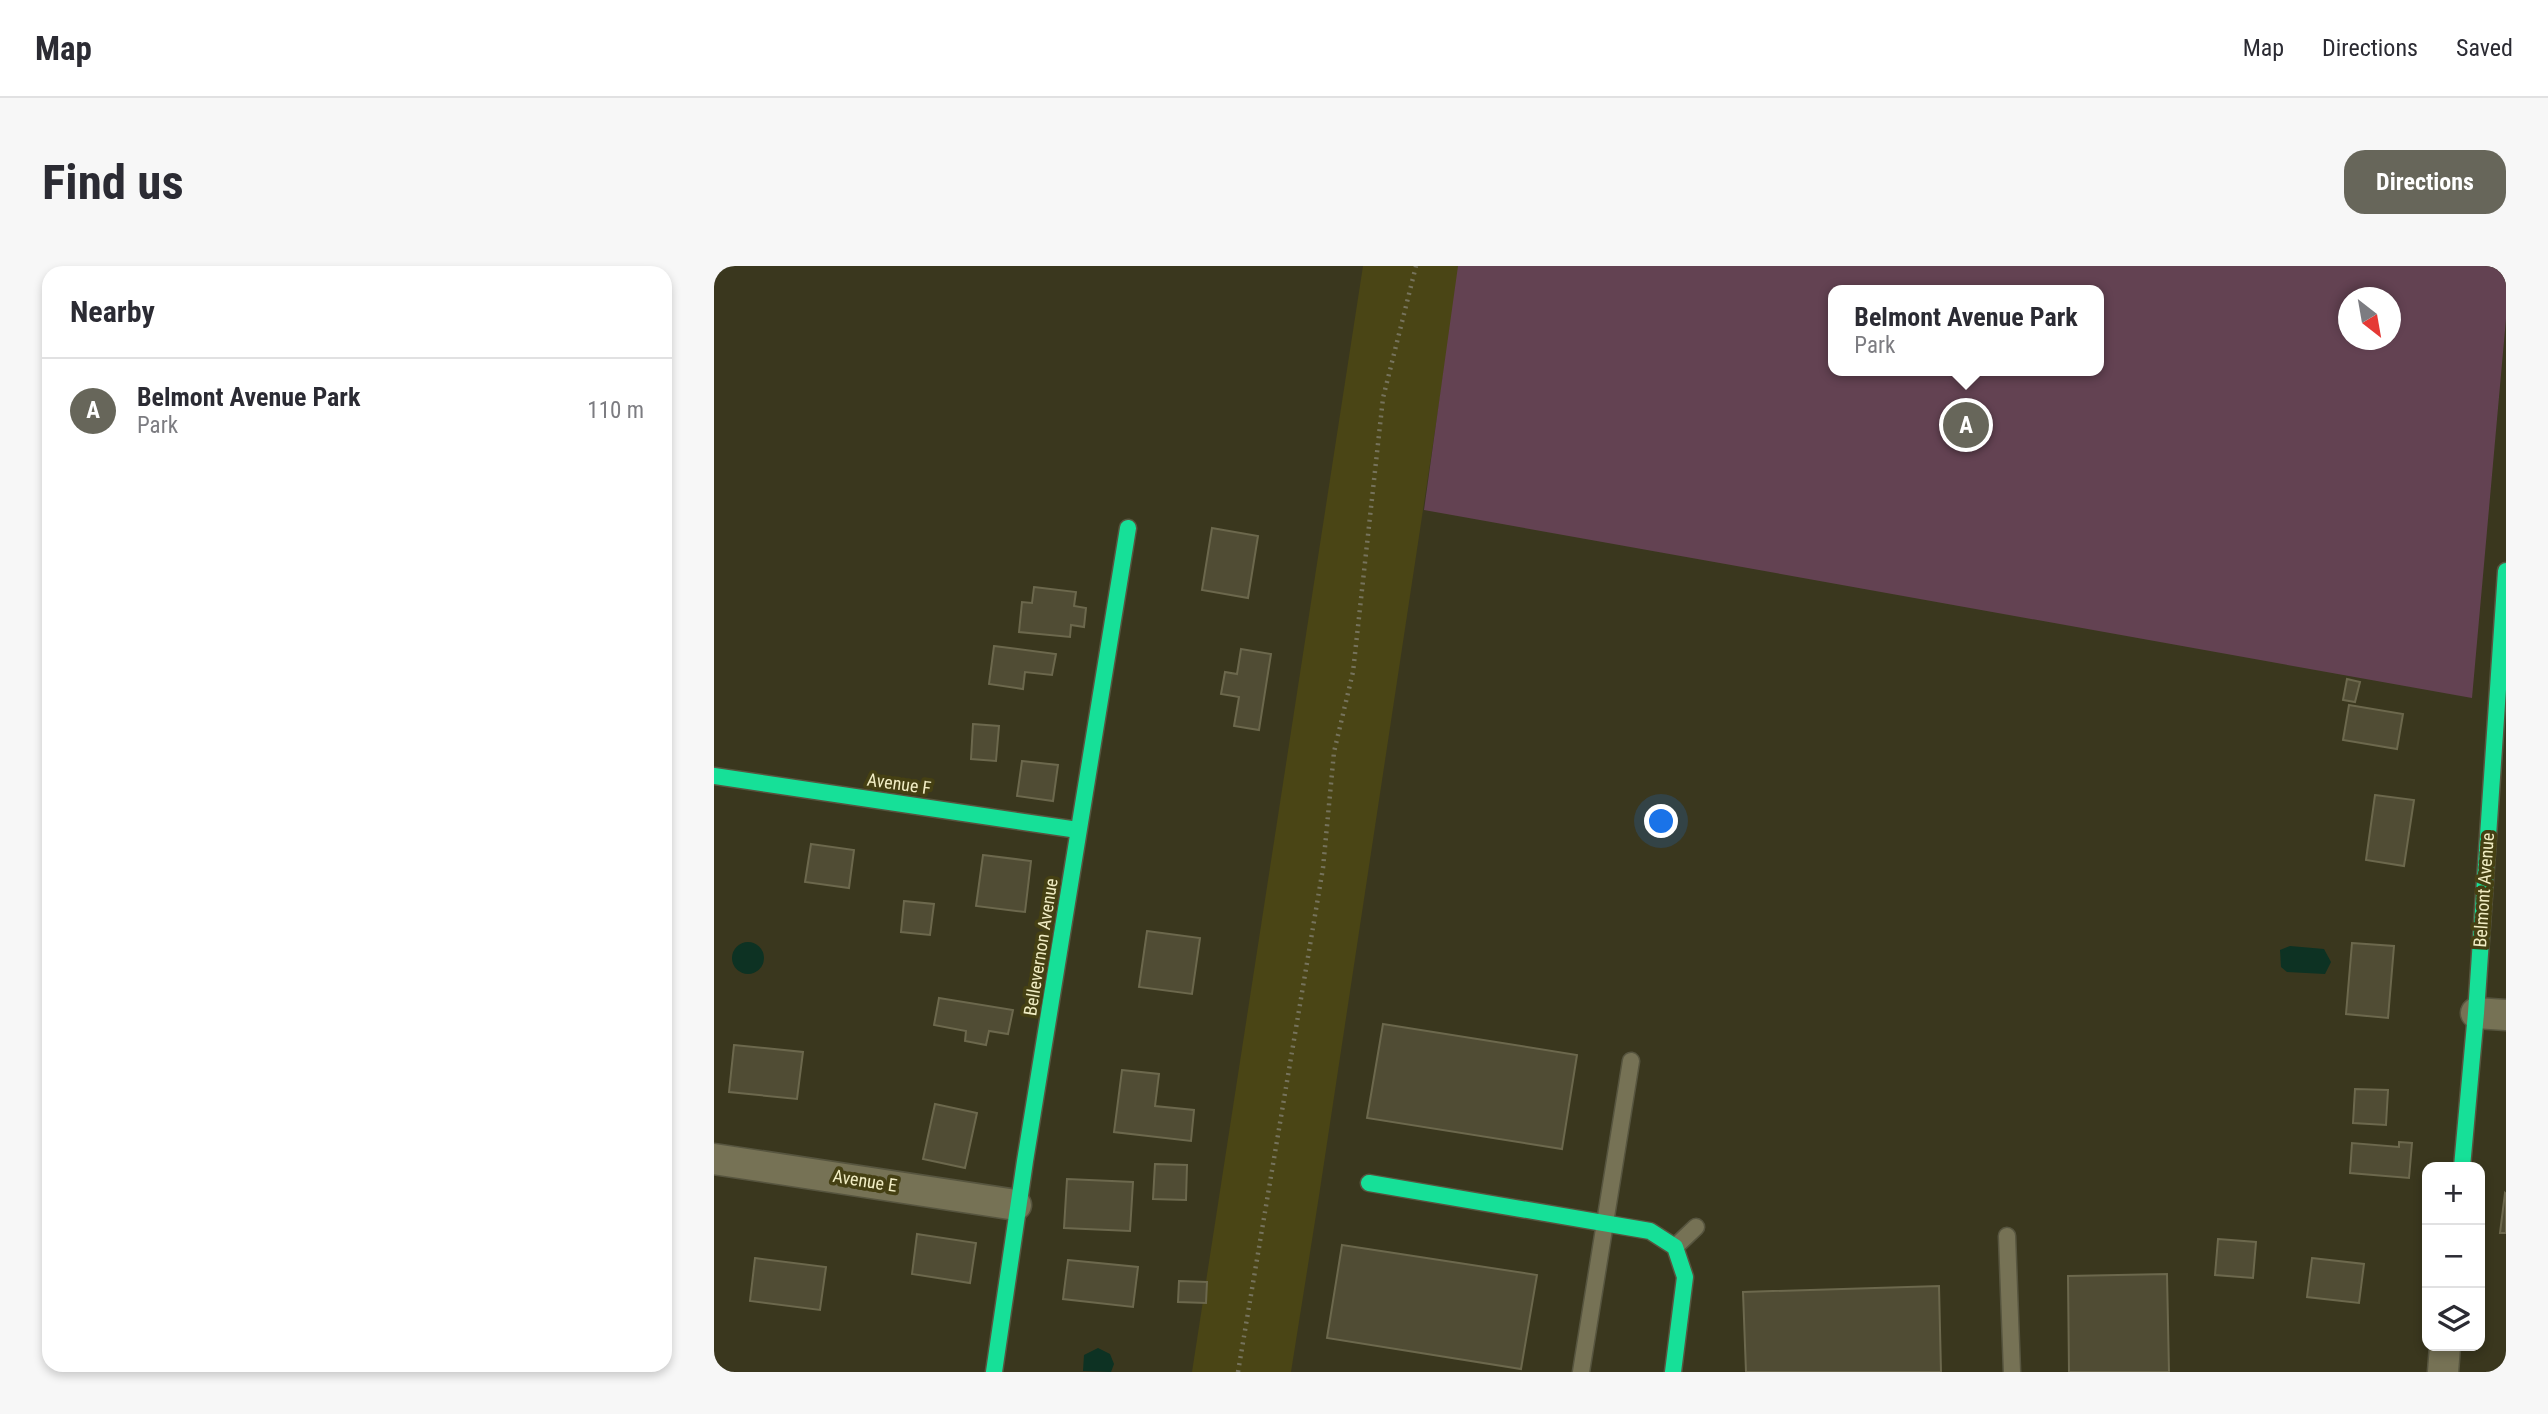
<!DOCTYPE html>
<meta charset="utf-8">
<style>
:root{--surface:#fff;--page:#f7f7f7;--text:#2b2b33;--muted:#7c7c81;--line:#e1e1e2;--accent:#67665a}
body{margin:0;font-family:"Roboto Condensed",sans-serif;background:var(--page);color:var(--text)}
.controls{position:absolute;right:21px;bottom:21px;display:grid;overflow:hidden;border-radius:14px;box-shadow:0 4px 10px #0003}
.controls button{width:63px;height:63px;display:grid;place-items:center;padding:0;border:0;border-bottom:2px solid var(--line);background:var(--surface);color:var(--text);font:35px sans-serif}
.compass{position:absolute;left:1624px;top:21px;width:63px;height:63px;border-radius:50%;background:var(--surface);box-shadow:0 4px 10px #0003;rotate:149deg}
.you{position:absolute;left:948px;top:556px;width:24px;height:24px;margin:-18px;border:5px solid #fff;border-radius:50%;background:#1a73e8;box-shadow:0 0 0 10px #1a73e833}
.badge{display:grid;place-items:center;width:46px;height:46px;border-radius:50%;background:var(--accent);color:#fff;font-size:23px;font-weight:700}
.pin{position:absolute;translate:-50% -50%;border:4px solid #fff;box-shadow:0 2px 7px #0006}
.popup{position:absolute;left:1114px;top:19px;width:276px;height:91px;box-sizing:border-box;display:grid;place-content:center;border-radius:14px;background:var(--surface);filter:drop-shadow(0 2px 5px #0005);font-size:23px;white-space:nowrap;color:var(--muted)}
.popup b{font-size:26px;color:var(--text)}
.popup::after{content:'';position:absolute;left:50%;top:100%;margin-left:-14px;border:14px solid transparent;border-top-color:var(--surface)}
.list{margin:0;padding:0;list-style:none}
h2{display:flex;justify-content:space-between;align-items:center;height:91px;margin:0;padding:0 28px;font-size:30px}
h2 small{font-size:23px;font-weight:400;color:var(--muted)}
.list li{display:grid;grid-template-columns:46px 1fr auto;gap:21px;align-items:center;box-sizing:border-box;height:105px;padding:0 28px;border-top:2px solid var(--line)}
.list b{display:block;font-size:26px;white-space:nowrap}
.list p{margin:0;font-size:23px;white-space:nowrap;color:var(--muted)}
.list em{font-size:23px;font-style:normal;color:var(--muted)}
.icon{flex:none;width:38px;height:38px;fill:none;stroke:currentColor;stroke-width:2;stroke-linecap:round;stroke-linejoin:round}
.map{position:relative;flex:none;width:1792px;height:1106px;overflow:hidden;border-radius:21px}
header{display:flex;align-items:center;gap:42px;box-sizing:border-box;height:98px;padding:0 35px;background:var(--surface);border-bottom:2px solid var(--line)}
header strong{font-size:33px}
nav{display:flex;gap:38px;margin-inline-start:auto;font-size:24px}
.intro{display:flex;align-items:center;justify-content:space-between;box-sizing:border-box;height:168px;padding:0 42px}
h1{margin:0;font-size:49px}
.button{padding:18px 32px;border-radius:21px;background:var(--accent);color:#fff;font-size:24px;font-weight:700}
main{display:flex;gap:42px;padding:0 42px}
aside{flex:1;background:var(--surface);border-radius:21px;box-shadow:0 4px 10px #0003}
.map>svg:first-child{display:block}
.built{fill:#4a4515}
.green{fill:#634252;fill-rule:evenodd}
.water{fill:#0d3223}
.building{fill:#504c34;stroke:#6c684d;stroke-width:2}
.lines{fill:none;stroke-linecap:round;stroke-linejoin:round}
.lane-casing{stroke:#57553f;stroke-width:19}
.street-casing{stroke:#57553f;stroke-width:33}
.fast-casing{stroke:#57553f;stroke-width:19}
.path{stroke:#76735c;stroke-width:4.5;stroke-dasharray:2 5;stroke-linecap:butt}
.lane{stroke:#767255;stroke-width:16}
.street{stroke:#767255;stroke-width:30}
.fast{stroke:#16e098;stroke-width:16}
.labels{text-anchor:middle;stroke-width:7;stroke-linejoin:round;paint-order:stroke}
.street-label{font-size:18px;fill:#f1edc4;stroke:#454013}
</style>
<header>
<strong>Map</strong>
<nav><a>Map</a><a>Directions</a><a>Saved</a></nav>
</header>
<div class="intro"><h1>Find us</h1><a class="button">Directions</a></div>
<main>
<aside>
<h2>Nearby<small></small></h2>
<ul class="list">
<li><span class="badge">A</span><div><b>Belmont Avenue Park</b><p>Park</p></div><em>110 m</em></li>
</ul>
</aside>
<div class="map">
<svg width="1792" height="1106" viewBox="0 0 1792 1106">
<rect width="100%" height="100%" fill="#3a371e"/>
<polygon class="built" points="649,0 746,0 605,930 577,1106 478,1106"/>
<path class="green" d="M744,0H1792V53L1758,432L710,244ZM1119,24H1385V105H1119ZM1634,32H1676V74H1634Z"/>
<g class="water">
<circle cx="34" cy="692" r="16"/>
<polygon points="1576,680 1610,683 1617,696 1611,708 1573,706 1567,701 1566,684"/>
<polygon points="384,1082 396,1088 400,1098 397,1106 369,1105 370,1089"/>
</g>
<g class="building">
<polygon points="498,262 544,270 534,332 488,324"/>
<polygon points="320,321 362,326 360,340 372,342 370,361 357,359 356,371 305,366 308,336 318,337"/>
<polygon points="280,380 342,388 338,409 311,406 309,423 275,418"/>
<polygon points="527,383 557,388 545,464 520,460 525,431 507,428 511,406 523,408"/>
<polygon points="1633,413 1646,416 1641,436 1629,434"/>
<polygon points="1635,439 1689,448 1683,483 1629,474"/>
<polygon points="259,458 285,460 282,495 257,493"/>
<polygon points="308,495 344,499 339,535 303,530"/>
<polygon points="1661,529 1700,534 1690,600 1652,594"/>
<polygon points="97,578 140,584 135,622 91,616"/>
<polygon points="269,589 317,595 311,646 262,640"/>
<polygon points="190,635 220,638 216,669 187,666"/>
<polygon points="433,665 486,672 478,728 425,721"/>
<polygon points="1638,677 1680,680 1674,752 1632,748"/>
<polygon points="225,732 299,744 294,768 275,765 272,779 251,775 252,765 220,759"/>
<polygon points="669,758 863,789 848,883 653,852"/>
<polygon points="20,779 89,786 83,833 15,826"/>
<polygon points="408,804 445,808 441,840 480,844 477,875 400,866"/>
<polygon points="1641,823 1674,824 1672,859 1639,857"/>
<polygon points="221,838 263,847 251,902 209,893"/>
<polygon points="1685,876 1698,877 1695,912 1636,907 1638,877 1685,881"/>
<polygon points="441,898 473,899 472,934 439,933"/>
<polygon points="353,913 419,916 416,965 350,962"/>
<polygon points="1791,927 1792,928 1792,967 1786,967"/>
<polygon points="203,968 262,977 256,1017 198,1008"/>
<polygon points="1504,973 1542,976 1539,1012 1501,1009"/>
<polygon points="628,979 823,1009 807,1103 613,1072"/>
<polygon points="41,992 112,1001 106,1044 36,1035"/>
<polygon points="1598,992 1650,998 1645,1037 1593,1031"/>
<polygon points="354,994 424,1001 419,1041 349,1033"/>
<polygon points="1453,1008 1455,1106 1355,1106 1354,1010"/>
<polygon points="465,1015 493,1016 492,1037 464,1036"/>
<polygon points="1225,1020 1227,1106 1032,1106 1029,1026"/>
</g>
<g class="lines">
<g class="lane-casing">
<g id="lane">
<polyline points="1293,970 1298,1106"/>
<polyline points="961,981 982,961"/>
<polyline points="867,1106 917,795"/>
</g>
</g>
<g class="street-casing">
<g id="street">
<polyline points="1762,747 1792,749"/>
<polyline points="0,893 302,939"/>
<polyline points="1729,1106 1731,1080"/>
</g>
</g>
<g class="fast-casing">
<g id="fast">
<polyline points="0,510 364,564"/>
<polyline points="1748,901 1762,747 1792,305"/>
<polyline points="655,917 936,965 961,981 971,1011 959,1106"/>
<polyline points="280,1106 311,895 414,262"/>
</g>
</g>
<polyline class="path" points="524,1106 609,602 620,486 639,406 669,132 702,0"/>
<use href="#lane" class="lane"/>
<use href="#street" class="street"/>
<use href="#fast" class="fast"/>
</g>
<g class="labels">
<g class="street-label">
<text transform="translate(185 518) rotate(8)" y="6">Avenue F</text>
<text transform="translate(1770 624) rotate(-86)" y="6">Belmont Avenue</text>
<text transform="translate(327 681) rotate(-81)" y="6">Bellevernon Avenue</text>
<text transform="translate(151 915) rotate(9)" y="6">Avenue E</text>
</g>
</g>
</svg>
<div class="controls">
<button>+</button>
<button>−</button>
<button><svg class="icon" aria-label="layers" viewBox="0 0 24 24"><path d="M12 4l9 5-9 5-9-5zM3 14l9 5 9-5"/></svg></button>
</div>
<svg class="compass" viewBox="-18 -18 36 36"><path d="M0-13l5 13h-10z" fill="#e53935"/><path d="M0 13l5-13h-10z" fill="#7c7c81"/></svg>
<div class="you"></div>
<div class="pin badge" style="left:1252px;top:159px">A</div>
<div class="popup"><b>Belmont Avenue Park</b>Park</div>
</div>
</main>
